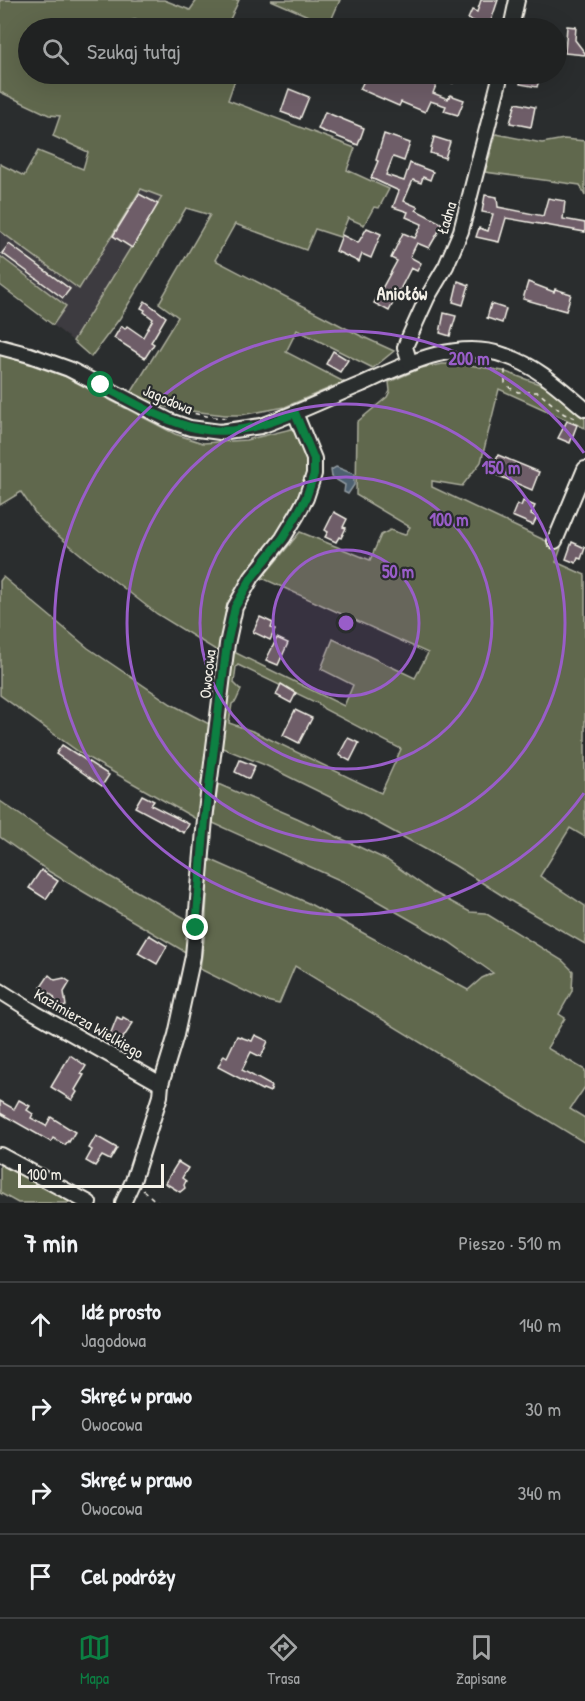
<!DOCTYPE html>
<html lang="pl">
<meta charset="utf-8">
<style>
:root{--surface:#202222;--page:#2d2f2f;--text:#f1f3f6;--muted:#a2a4a5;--line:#3d3f40;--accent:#0b8043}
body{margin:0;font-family:"Patrick Hand",sans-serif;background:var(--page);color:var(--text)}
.scale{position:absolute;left:18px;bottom:15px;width:146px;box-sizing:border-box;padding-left:6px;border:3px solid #f4f1e8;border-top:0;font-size:16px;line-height:21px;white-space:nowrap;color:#f4f1e8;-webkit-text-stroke:4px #2a2d2e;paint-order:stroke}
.stop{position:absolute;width:18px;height:18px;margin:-14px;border:4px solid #0b8043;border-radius:50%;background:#fff}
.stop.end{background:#0b8043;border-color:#fff;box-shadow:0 2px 6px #0008}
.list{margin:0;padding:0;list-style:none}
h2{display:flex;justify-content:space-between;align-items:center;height:78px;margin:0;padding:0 24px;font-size:26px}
h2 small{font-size:20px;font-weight:400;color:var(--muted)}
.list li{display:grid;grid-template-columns:39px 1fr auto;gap:18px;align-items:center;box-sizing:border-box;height:84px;padding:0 24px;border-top:2px solid var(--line)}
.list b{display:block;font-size:22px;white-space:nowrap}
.list p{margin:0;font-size:20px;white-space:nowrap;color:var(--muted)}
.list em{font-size:20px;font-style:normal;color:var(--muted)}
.icon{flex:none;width:33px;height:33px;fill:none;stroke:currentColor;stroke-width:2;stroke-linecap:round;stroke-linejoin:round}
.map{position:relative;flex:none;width:585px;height:1203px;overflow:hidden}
.search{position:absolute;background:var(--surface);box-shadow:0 6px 24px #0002;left:18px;right:18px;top:18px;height:66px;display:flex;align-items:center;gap:15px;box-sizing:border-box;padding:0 21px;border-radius:33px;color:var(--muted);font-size:22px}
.sheet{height:414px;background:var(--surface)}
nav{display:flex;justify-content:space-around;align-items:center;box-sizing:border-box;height:84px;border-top:2px solid var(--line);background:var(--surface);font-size:16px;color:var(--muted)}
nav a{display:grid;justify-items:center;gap:3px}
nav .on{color:var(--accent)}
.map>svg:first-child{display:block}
.built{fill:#3e3b3f}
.green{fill:#61684e;stroke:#aaac9b;stroke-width:1.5;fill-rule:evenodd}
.water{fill:#4d6070;stroke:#909aa0;stroke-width:1.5}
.building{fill:#6e5d67;stroke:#f4f1e8;stroke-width:1.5}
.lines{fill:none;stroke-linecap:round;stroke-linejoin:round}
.minor-casing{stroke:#f4f1e8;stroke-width:18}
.path{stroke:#f4f1e8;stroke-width:1.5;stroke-dasharray:4.5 4.5;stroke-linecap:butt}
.minor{stroke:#2a2d2e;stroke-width:14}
.route{stroke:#0b8043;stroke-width:8}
.ring{fill:none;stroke:#995dc9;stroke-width:3}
.labels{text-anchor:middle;stroke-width:4.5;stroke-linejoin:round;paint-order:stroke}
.street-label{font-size:16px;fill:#f4f1e8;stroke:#2a2d2e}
.neighbourhood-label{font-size:18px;font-weight:bold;fill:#f4f1e8;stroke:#2a2d2e}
.centre{fill:#995dc9;stroke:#2a2d2e;stroke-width:3}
.ring-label{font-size:18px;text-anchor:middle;font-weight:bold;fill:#995dc9;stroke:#2a2d2e;stroke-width:4.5;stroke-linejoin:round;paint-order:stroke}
</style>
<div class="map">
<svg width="585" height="1203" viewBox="0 0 585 1203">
<rect width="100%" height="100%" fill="#2a2d2e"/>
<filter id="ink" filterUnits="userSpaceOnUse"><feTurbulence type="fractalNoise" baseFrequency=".0167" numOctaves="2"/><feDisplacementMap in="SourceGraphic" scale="12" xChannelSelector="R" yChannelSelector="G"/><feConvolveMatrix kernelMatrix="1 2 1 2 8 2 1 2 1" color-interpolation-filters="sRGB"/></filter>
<g filter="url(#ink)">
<polygon class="built" points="141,189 163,197 73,341 53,325 66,306 0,256 0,231 79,289"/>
<g class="green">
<polygon points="0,0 164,0 190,10 197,0 239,0 226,28 149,28 136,19 121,24 119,28 28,28 28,74 237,74 228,100 355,148 347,170 389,189 379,208 374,207 364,225 348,218 340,237 315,229 306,250 235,224 215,260 361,336 394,351 373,368 297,330 286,352 344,382 285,407 241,415 225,415 191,411 150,404 131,393 178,317 159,303 210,215 186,208 120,318 91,357 73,341 162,197 141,189 79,289 0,231 0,164 24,176 38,151 83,169 88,152 53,136 60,116 49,115 0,92"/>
<polygon points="271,0 340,0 329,25"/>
<polygon points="496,134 542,143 564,139 585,141 585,196 580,185 485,172"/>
<polygon points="0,256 66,306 53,325 0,285"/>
<path d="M0,354L64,376L175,434L203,443L246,440L291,429L298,432C301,441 307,450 307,458C312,513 256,554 232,598C224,614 222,634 219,652L157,614L85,558L49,528L37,516L21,492L0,505Z"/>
<path d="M443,364H464L503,371L545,386L585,419V428L499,389L481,462L462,486L432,481V487L561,548L556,562L585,575V837L570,828L540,876L585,906V944L514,903L454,865L336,800L265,765L220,747L232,651L344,706L353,685L321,669L333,639L415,678L428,653L262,578L300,532L370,560L381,535L390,530L405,535L410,527L356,495L357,422L387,397L390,391L389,382L421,368ZM238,665L319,704L324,709L401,749L381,793L255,732L229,723L232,704L236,701L241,690L234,683L236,667Z"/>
<polygon points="3,577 88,648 171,704 209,724 205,775 198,820 83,755 0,695 0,581"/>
<polygon points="218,784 297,818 387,860 433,892 470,912 485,913 563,961 573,971 572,991 559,1014 565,1018 547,1048 585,1070 585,1087 570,1109 585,1118 585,1143 295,966 279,1004 263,1000 200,969 205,932 209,859 308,903 468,990 482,978 493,973 449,942 344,882 213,823"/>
<polygon points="0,801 109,876 190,921 187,953 50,872 0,837"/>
<polygon points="0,1159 79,1203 18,1203 0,1193"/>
</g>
<polygon class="water" points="336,467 354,474 354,485 348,494 344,492 345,485 332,477 331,470"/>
<g class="building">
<polygon points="481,0 498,0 489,27 468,19 472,10 477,12"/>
<polygon points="262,17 273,20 293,28 260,28 259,24"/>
<polygon points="567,26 576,27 575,40 585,53 585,55 565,53"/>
<polygon points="367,74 457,74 453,83 439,78 433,93 448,99 450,95 464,100 458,115 444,111 446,106 430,101 425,112 401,102 399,106 360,89"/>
<polygon points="522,74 541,74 537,87 520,84"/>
<polygon points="289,89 309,97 300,119 281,112"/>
<polygon points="516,103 535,107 531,127 510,123"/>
<polygon points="325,112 364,128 358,145 318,129"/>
<polygon points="384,134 410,143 404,161 393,157 386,175 404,181 410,163 433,172 430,180 423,177 421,183 413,180 404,201 418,207 416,210 443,224 429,248 417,243 410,257 421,263 417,271 411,268 389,311 374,303 397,261 391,258 403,233 415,238 422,224 406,217 408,212 393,207 399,191 371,178 378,161 376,160"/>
<polygon points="434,137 450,142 445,158 430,153"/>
<polygon points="139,194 158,204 132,248 113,236"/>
<polygon points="485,195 497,197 498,207 543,216 548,198 565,201 563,219 585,223 585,232 506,218 499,242 476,237 479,228 488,231 493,214 482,212"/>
<polygon points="367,228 381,234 371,258 362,254 359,262 336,251 342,235 358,243"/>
<polygon points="9,244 70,289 63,298 2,253"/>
<polygon points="458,281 469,285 463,305 453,302"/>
<polygon points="528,282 554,292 555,289 571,294 566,311 523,299"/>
<polygon points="145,301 166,317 153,339 151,342 154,344 145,358 114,338 121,326 125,329 127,326 143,337 153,319 144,312 145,310 141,308"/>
<polygon points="491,304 506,309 502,323 487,318"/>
<polygon points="444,313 456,316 450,336 440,333"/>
<polygon points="333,351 348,360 340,372 326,364"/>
<polygon points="567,421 577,425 570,443 558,438"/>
<polygon points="498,455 539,472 532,490 490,472"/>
<polygon points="523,501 535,506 531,514 537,517 533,525 512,516 517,504 521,506"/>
<polygon points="334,512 347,519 343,527 346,528 341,538 339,537 336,542 325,537 328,532 325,530"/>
<polygon points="572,542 585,548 581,559 578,558 576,563 566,559"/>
<polygon points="260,617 273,623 271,628 275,630 270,640 253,632"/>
<polygon points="277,638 288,643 278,665 266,660"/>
<polygon points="281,684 296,693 291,703 276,695"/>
<polygon points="295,710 312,718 299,743 283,735"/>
<polygon points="348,738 359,743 350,761 339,755"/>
<polygon points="62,745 109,775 102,786 56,754"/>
<polygon points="240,760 255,766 249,779 235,772"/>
<polygon points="142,795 154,801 151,805 189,824 184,833 135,807"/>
<polygon points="41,870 58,881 46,899 29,888"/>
<polygon points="149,935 167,946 157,964 138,953"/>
<polygon points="49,975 55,980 64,978 70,982 64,992 66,1006 57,1009 54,997 41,987"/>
<polygon points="117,1017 122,1020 123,1017 133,1023 121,1041 110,1035"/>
<polygon points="255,1035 268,1041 261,1057 251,1052 242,1070 272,1086 270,1092 263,1089 262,1090 218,1067 224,1055 227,1057 237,1036 252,1041"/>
<polygon points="70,1055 86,1066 81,1074 84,1075 75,1090 77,1092 72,1100 51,1087"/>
<polygon points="19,1100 30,1106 27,1110 33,1114 31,1118 46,1126 51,1117 75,1132 69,1142 68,1141 65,1145 53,1138 51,1142 0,1113 0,1101 14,1109"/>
<polygon points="96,1136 117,1148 110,1160 102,1156 95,1166 86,1161 92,1150 89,1148"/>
<polygon points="178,1162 188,1168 182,1178 186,1181 184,1185 185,1188 180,1192 165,1183"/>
</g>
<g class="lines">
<g class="minor-casing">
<g id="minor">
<polyline points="511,28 517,0"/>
<path d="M0,347L30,355L69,369L170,421L190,428L220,432L261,426C295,414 328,398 362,384C406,364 457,338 506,356C537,366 560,388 585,409"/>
<polyline points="410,363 405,347 407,342 427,298 446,266 461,231 501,74"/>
<polyline points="555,541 585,469"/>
<polyline points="0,991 35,1013 161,1084"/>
<polyline points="0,1155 89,1203"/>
<polyline points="123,1203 133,1181 160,1096 161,1084 176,1035 193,956 205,819 227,644 235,607 252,577 283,538 297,515 306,498 314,474 314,459 295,413"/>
</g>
</g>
<g class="path">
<polyline points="505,370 505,383 510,388 518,392 538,392 564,414 578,419"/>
<polyline points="177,410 212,417 228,418"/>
<polyline points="143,1190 158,1203"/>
</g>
<use href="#minor" class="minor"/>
</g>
</g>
<g class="lines" filter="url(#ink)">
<path class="route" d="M101,385C176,426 210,449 295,413L314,459V474L306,498L297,515L283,538L252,577L235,607L227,644L205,819L196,928"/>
</g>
<circle cx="346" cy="623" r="73" fill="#995dc9" fill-opacity=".12"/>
<g class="ring">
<circle cx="346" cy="623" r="73"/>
<circle cx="346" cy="623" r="146"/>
<circle cx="346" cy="623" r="219"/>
<path d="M584 793A292 292 0 1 1 584 453"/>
</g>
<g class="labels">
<g class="street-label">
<text transform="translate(446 218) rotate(-73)" y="6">Ładna</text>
<text transform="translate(168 399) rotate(23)" y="6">Jagodowa</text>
<text transform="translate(207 674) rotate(-84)" y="6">Owocowa</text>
<text transform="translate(89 1023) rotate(30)" y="6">Kazimierza Wielkiego</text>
</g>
<g class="neighbourhood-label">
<text x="402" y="300">Aniołów</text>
</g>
</g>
<circle cx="346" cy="623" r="9" class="centre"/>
<g class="ring-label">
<text x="469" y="365">200 m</text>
<text x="501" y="474">150 m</text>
<text x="449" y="526">100 m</text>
<text x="398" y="578">50 m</text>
</g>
</svg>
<div class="scale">100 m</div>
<div class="stop" style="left:101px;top:385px"></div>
<div class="stop end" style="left:196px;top:928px"></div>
<div class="search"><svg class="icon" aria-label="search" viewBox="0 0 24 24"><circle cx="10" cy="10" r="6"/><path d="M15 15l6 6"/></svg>Szukaj tutaj</div>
</div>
<section class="sheet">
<h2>7 min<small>Pieszo · 510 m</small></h2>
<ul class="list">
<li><svg class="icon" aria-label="ahead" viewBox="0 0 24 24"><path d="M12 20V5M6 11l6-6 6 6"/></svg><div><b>Idź prosto</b><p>Jagodowa</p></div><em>140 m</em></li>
<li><svg class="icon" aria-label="right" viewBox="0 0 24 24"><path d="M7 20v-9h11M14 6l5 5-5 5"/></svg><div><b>Skręć w prawo</b><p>Owocowa</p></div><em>30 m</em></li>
<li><svg class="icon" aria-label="right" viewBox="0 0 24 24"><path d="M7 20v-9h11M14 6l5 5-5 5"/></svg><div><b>Skręć w prawo</b><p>Owocowa</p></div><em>340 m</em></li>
<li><svg class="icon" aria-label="arrive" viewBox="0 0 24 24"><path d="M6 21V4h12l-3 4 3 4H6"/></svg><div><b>Cel podróży</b></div></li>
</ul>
</section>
<nav>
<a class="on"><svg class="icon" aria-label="map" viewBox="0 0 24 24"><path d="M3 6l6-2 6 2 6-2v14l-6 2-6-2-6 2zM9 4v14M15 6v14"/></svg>Mapa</a>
<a><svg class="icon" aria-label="directions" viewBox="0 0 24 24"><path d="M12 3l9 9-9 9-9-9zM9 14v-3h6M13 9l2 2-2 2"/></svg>Trasa</a>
<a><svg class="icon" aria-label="saved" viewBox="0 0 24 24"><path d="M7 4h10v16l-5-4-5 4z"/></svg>Zapisane</a>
</nav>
